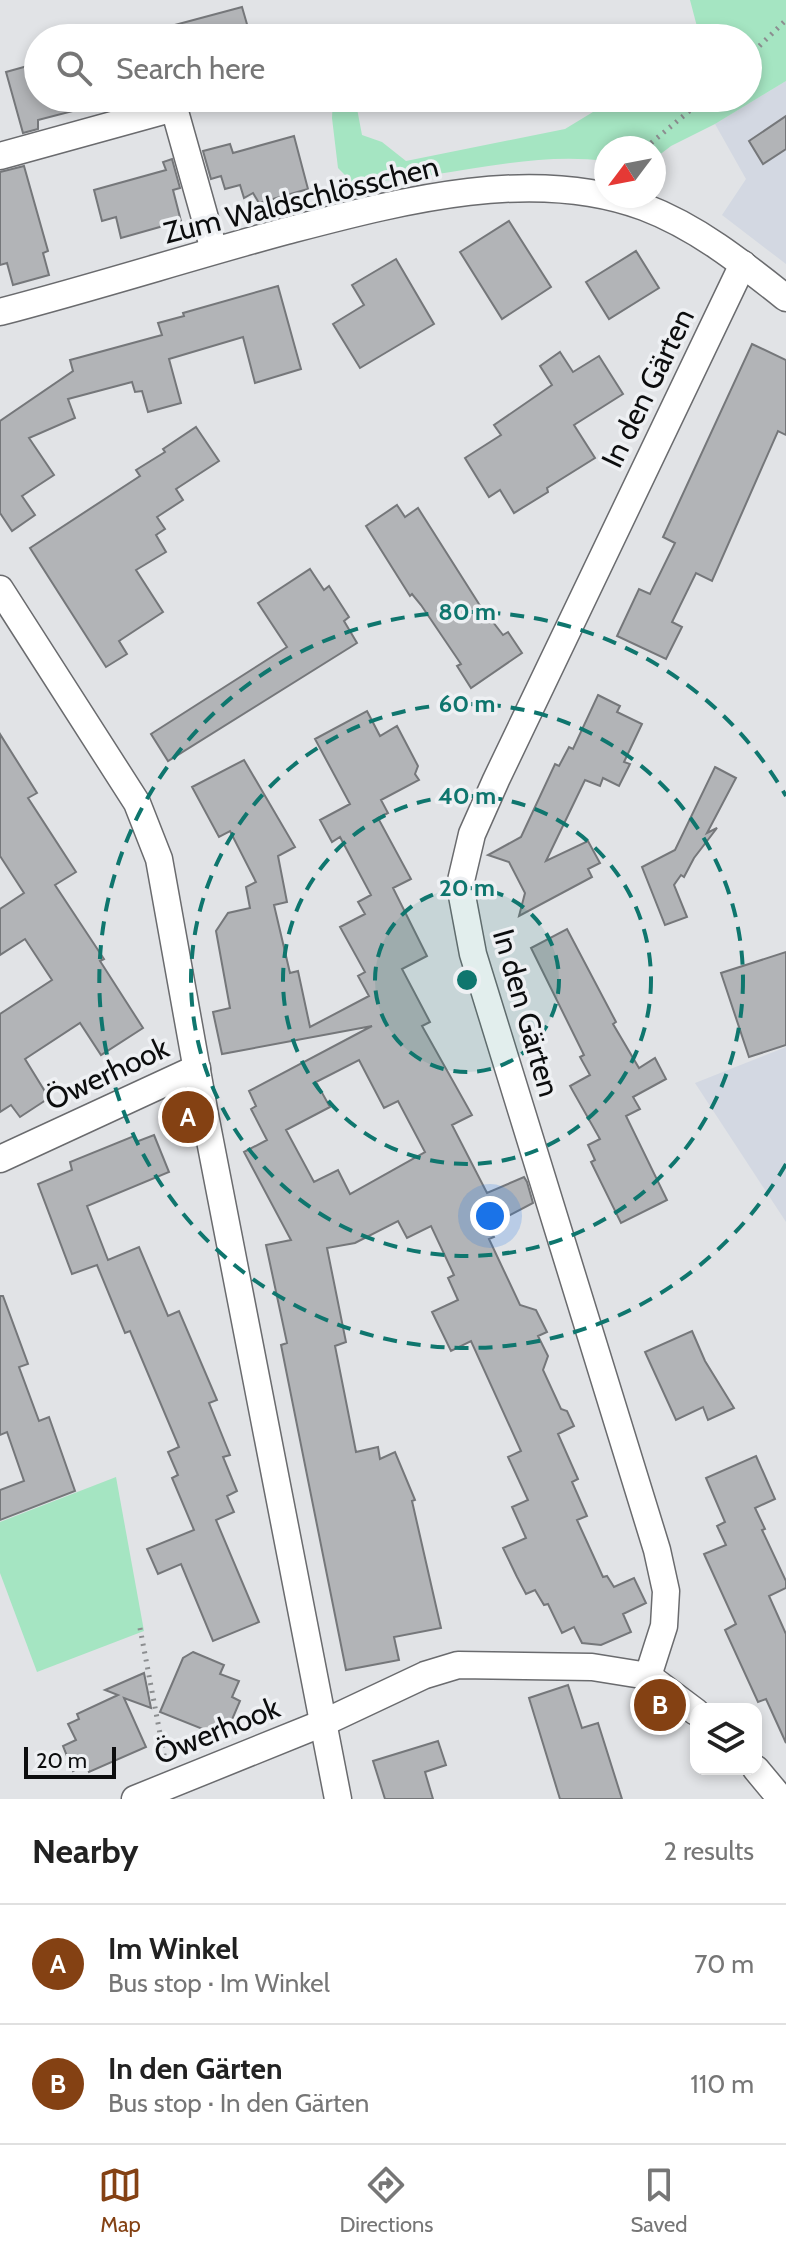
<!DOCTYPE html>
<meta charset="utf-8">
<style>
:root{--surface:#fff;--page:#f6f6f6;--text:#222;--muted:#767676;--line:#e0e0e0;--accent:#844113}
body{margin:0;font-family:Cabin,sans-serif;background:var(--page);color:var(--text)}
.controls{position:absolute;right:24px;bottom:24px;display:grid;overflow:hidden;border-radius:16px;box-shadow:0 4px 12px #0003}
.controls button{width:72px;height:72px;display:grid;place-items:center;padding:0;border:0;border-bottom:2px solid var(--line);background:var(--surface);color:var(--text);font:40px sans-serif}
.compass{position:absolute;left:594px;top:136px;width:72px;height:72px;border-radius:50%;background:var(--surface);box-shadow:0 4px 12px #0003;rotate:238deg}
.scale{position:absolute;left:24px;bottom:20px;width:92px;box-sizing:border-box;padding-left:8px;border:4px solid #0c0d0e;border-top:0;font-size:22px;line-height:28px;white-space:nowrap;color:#0c0d0e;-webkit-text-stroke:6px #eef0f3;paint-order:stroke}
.you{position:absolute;left:490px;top:1216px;width:28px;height:28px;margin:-20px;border:6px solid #fff;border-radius:50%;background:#1a73e8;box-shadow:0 0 0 12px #1a73e833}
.badge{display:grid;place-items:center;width:52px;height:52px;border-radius:50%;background:var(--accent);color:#fff;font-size:26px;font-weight:700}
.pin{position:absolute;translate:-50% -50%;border:4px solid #fff;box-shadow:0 2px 8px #0006}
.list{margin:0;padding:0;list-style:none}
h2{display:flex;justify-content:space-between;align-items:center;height:104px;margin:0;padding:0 32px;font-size:34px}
h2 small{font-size:26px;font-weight:400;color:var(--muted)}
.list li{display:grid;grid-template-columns:52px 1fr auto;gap:24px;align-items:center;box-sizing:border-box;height:120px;padding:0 32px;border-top:2px solid var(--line)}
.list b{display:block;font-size:30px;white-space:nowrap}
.list p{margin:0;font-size:26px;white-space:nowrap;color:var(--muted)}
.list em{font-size:26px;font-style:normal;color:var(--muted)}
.icon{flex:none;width:44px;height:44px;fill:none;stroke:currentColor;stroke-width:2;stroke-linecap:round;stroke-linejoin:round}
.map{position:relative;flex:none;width:786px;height:1799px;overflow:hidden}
.search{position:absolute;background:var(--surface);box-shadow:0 4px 12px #0003;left:24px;right:24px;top:24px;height:88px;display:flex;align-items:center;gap:20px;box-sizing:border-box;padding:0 28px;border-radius:44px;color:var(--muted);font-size:30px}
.sheet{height:344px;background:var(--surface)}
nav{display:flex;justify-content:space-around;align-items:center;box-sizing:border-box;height:112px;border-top:2px solid var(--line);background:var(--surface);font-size:22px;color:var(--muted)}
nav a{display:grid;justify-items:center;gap:4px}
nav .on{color:var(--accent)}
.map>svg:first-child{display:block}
.built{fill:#d3d8e2}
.green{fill:#a5e5c2}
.building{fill:#b2b4b7;stroke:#75777a;stroke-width:2;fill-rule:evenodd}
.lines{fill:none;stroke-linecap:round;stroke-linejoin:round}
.street-casing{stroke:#6a6b6e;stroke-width:29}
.path{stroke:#8c8e90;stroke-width:5;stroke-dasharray:2 6;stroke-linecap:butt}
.street{stroke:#fff;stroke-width:26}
.ring{fill:none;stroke:#0f766e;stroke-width:4;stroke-dasharray:14 10}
.labels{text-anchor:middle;stroke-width:7;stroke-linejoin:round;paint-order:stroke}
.street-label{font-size:30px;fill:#0c0d0e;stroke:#eef0f3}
.centre{fill:#0f766e;stroke:#eef0f3;stroke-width:4}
.ring-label{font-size:24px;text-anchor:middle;font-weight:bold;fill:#0f766e;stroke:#eef0f3;stroke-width:7;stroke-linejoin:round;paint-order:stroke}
</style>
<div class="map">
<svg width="786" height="1799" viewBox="0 0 786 1799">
<rect width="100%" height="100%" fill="#e1e3e6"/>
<g class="built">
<polygon points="786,81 786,264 722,215 746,179 715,124"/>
<polygon points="786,1047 786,1222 695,1083"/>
</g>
<g class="green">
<path d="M690,0H786V81L715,124L671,146L654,159V148H606V161C521,150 437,182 352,182L338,168L332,118L333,98H355L362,135L382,142L406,161L565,129L616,98H748V38H700Z"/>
<polygon points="116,1477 144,1631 37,1672 0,1573 0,1522"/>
</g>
<g class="building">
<polygon points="242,7 251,38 157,38 156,30"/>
<polygon points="38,63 38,98 91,98 92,106 38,120 38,129 23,133 6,72"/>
<polygon points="786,116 786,149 763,164 749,141"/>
<polygon points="294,136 308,189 259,203 253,193 244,198 240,185 225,189 221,176 211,179 203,151 230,144 233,153"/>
<polygon points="172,159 180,188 173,190 181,221 121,238 116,217 102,221 94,190 166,170 163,162"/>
<polygon points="24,166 48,251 43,253 49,275 13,285 7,263 0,265 0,172"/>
<polygon points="509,221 551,287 502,319 460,252"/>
<polygon points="636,251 659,288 609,319 586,282"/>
<polygon points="396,259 434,324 360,368 333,324 364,305 352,285"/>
<polygon points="278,286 301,369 255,383 243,337 169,359 181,403 148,412 142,391 135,392 132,382 68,399 75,418 29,438 54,475 22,496 35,515 12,531 0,513 0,421 73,371 70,360 162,335 158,323 184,316 183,313"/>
<polygon points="752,344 786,360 786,435 778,431 712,581 696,573 672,622 682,627 666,659 617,636 639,589 650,594 675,543 663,537"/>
<polygon points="560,352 573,372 599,356 623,394 574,425 595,458 547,488 548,492 514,513 500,490 489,497 465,458 501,435 494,425 552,385 540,366"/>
<polygon points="196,427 219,461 176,489 183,500 157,517 165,529 156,535 166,552 136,570 163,612 119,641 127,654 106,667 30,548 140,476 136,470 165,452 163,449"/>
<polygon points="397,505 405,517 418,508 479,604 503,635 508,632 522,653 471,688 457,666 461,664 421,605 412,594 410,596 366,526"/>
<polygon points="310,569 324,590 329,586 349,617 344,621 357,643 168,761 151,734 287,647 258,603"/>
<polygon points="598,695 620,706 617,712 642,724 624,762 630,764 619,786 603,778 600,786 585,780 546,861 588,841 600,863 588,869 592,877 519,916 525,893 509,862 488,855 521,837 555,764 559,766 569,747 573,749"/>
<path d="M367,711L380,736L397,726L418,766L415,774L419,780L381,800L388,813L378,818L411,879L393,888L427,956L402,969L430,1022L422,1026L472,1115L452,1125L487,1193L524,1177L527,1182L533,1203L489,1226L494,1237L489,1239L520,1305L536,1310L547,1332L538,1336L548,1356L543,1370L561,1409L567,1411L574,1426L558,1434L578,1479L572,1482L587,1516L577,1520L603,1577L607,1576L614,1587L634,1578L646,1603L623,1614L631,1632L601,1645L582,1643L574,1627L562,1633L548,1604L544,1605L535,1590L526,1594L517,1577L503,1548L526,1538L512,1507L528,1500L508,1457L521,1451L471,1341L451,1351L432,1312L458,1300L448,1278L454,1275L431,1226L407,1238L398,1221L355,1243L327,1248L346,1342L335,1346L356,1452L378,1447L380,1459L395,1452L415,1500L412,1501L441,1628L394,1637L399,1660L346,1670L281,1345L287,1343L266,1245L291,1240L244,1152L267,1140L251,1109L256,1106L249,1091L372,1026L222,1054L213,1012L230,1008L216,931L228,913L250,908L246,887L256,882L230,831L219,837L192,787L244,760L295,847L278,856L287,902L274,905L290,973L298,971L310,1027L369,996L358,976L365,972L340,927L365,914L358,902L371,895L340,837L332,842L320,820L350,804L315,739ZM359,1060L384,1108L398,1101L425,1152L350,1194L338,1170L314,1182L286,1130L330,1107L316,1082Z"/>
<polygon points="0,734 37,793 28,798 76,872 55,885 104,959 100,961 143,1028 101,1055 80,1023 25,1059 49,1098 20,1117 11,1105 0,1112 0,1014 52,980 25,939 0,955 0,909 24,893 0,856"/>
<polygon points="715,767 736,778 707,833 717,828 694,858 684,877 681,875 674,885 687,917 665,925 642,867 675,850"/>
<polygon points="567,929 616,1022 613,1024 639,1068 655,1058 666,1079 633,1097 640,1109 626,1116 667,1200 621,1223 591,1162 595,1160 588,1145 600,1139 570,1086 590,1075 580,1057 584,1055 531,948"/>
<polygon points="786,952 786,1045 749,1057 721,973"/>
<polygon points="154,1135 169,1172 87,1206 108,1260 139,1247 168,1316 179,1311 217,1400 209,1403 230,1455 223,1457 237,1491 227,1496 234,1512 216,1520 259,1622 213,1641 181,1564 158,1574 147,1549 194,1530 172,1478 178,1475 168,1452 179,1447 130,1331 125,1333 97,1265 72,1274 38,1184 72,1170 70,1162 134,1136 136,1142"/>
<polygon points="0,1296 3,1296 28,1364 19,1367 39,1421 49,1417 75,1491 0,1520 0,1490 24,1481 7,1432 0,1435"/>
<polygon points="692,1331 705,1361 734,1408 708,1420 703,1407 676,1420 645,1352"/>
<polygon points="756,1456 775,1499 755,1508 765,1529 762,1530 786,1581 786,1588 769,1596 786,1634 786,1743 766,1699 758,1702 725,1630 736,1624 704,1554 726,1545 717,1526 725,1522 706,1478"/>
<polygon points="193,1652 224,1665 220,1674 239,1681 232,1697 240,1701 228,1729 223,1727 220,1736 160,1712 183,1658"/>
<polygon points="144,1673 151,1708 124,1698 146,1747 89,1772 86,1764 73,1771 63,1746 76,1740 68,1724 79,1719 77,1714 118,1695 105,1690"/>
<polygon points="568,1685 582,1728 598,1723 622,1799 560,1799 529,1698"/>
<polygon points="438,1741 446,1765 425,1772 433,1799 385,1799 373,1761"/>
</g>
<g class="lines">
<g class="street-casing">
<g id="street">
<polyline points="0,156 174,108 214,250"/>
<path d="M0,312C96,287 190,257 286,231C397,202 532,165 644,207C697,227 742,263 786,298"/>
<polyline points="0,589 137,803 159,859 205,1115 338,1799"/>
<polyline points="0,1159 197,1068"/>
<polyline points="648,1676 664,1626 666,1591 657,1550 473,954 460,885 472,834 496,780 743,264"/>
<polyline points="756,1769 781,1799"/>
<polyline points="135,1799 323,1723 425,1675 458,1665 592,1667 648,1676 696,1712"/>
</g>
</g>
<g class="path">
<polyline points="748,57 786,20"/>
<polyline points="645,148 705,98"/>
<polyline points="140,1628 165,1760"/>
</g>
<use href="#street" class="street"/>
</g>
<circle cx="467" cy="980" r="92" fill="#0f766e" fill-opacity=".12"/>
<g class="ring">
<circle cx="467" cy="980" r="92"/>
<circle cx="467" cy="980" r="184"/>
<circle cx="467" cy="980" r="276"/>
<path d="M786 1164A368 368 0 1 1 786 796"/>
</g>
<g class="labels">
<g class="street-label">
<text transform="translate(301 200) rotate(-14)" y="10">Zum Waldschlösschen</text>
<text transform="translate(648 388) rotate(-64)" y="10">In den Gärten</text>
<text transform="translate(526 1013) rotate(74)" y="10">In den Gärten</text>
<text transform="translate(107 1074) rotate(-25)" y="10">Öwerhook</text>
<text transform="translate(217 1731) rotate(-22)" y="10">Öwerhook</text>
</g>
</g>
<circle cx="467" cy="980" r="12" class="centre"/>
<g class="ring-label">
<text x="467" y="620">80 m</text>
<text x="467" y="712">60 m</text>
<text x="467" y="804">40 m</text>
<text x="467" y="896">20 m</text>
</g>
</svg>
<div class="controls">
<button><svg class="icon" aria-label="layers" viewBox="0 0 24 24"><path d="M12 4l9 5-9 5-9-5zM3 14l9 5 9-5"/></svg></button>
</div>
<svg class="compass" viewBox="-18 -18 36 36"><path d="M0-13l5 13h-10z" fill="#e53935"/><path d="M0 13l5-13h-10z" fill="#767676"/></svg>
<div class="scale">20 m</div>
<div class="you"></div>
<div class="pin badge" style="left:188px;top:1117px">A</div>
<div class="pin badge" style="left:660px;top:1705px">B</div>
<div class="search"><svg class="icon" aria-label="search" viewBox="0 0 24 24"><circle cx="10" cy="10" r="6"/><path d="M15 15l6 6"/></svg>Search here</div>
</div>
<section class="sheet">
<h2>Nearby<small>2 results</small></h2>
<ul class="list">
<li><span class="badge">A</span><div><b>Im Winkel</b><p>Bus stop · Im Winkel</p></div><em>70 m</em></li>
<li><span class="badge">B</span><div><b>In den Gärten</b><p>Bus stop · In den Gärten</p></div><em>110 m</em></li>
</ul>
</section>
<nav>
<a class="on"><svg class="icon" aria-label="map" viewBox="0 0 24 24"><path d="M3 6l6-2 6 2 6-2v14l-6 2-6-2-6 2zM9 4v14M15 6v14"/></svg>Map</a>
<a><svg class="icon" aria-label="directions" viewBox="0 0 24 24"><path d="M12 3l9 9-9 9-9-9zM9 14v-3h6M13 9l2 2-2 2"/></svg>Directions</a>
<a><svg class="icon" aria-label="saved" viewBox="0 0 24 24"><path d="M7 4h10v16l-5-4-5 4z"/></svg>Saved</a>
</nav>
